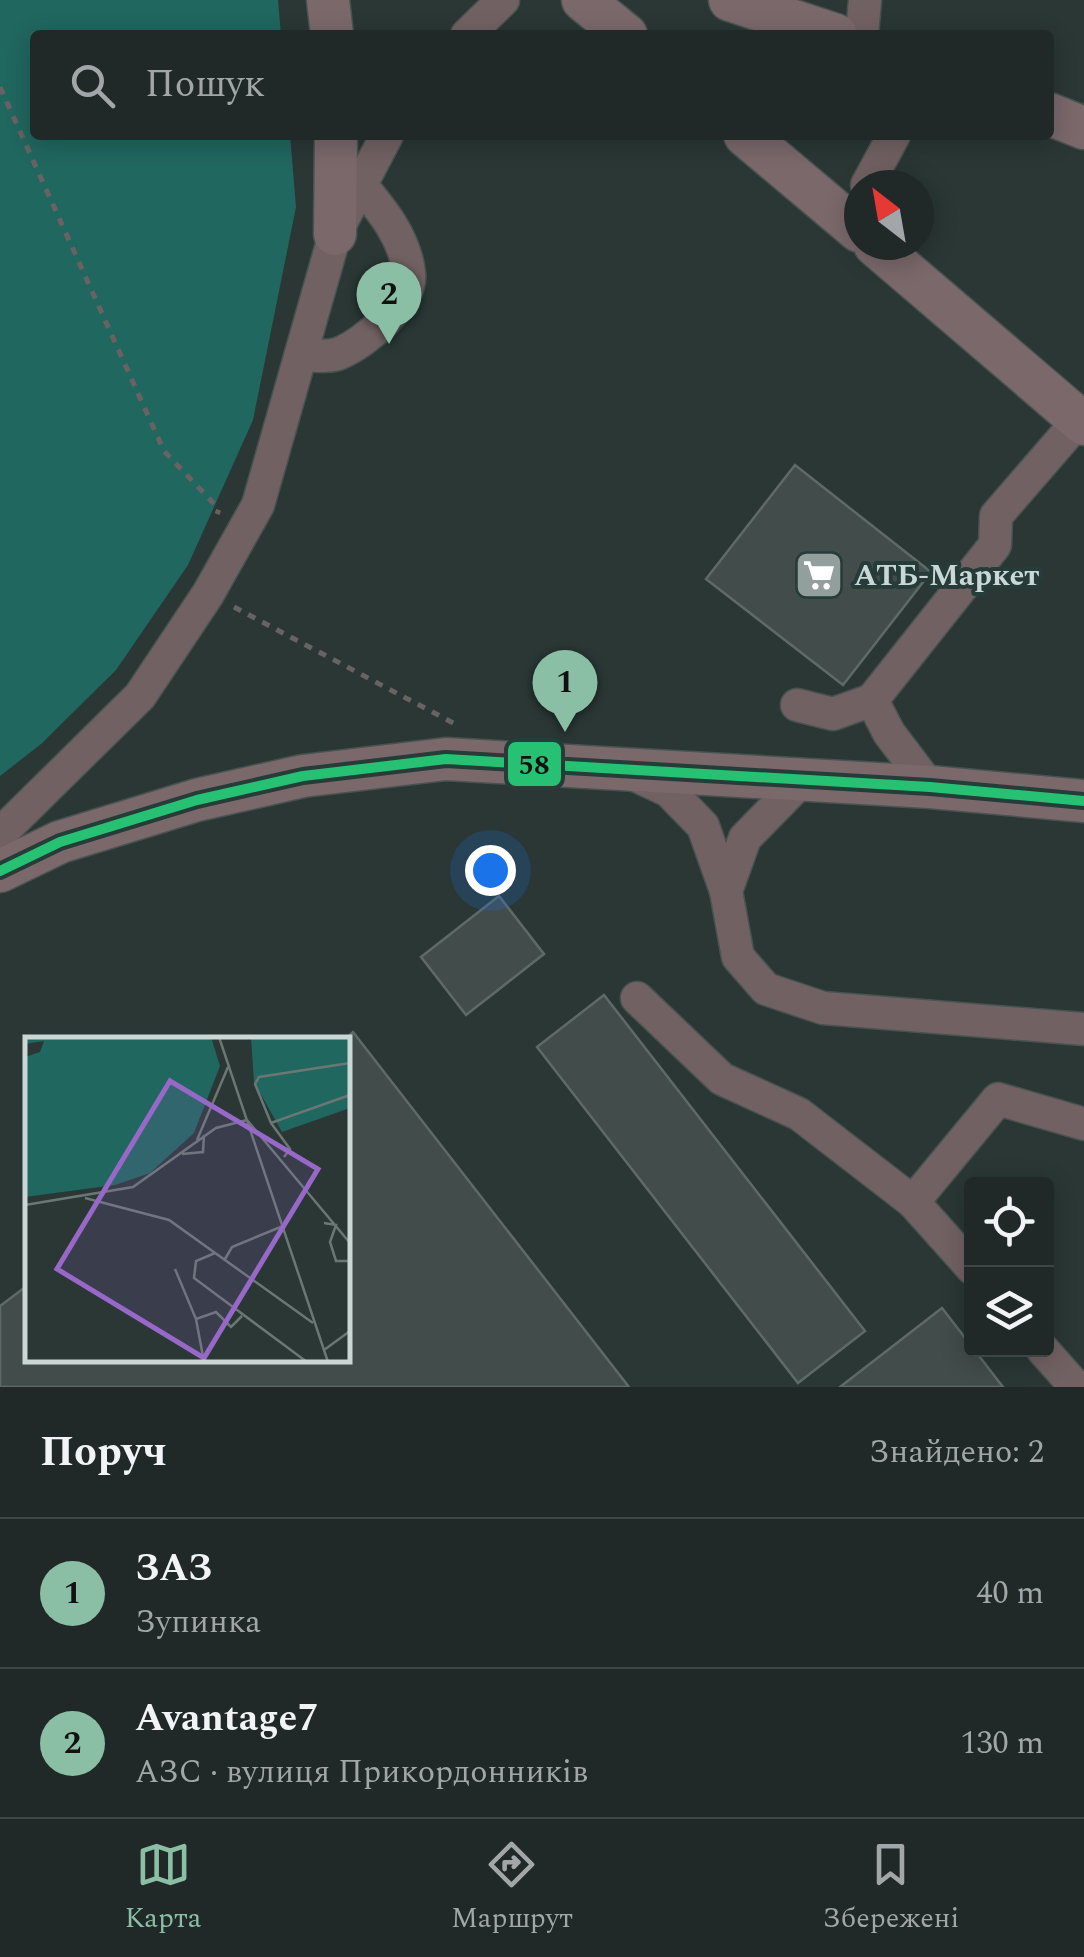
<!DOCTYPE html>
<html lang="uk">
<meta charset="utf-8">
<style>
:root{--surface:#202928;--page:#2d3534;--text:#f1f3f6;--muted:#a2a6a8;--line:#3d4545;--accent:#8abfa5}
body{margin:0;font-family:Spectral,serif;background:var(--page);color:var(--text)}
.controls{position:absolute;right:30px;bottom:30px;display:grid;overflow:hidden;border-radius:10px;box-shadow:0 5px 25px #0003}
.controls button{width:90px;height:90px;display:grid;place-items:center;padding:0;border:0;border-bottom:2px solid var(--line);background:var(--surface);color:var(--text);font:50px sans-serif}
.compass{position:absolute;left:844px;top:170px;width:90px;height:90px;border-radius:50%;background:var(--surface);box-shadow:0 5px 25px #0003;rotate:329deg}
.you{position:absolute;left:490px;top:870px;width:35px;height:35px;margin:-25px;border:8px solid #fff;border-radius:50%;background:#1a73e8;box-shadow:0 0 0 15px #1a73e833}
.badge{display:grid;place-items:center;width:65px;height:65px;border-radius:50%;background:var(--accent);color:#111;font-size:32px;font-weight:700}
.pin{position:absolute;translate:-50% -82px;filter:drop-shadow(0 2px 5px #0008)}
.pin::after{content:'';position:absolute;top:52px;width:35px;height:30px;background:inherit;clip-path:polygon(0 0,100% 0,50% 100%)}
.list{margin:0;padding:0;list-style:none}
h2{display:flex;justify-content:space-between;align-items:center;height:130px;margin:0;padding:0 40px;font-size:42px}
h2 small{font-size:32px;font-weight:400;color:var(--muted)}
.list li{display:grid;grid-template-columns:65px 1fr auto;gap:30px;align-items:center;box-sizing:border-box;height:150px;padding:0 40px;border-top:2px solid var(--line)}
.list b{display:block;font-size:38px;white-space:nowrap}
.list p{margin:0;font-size:32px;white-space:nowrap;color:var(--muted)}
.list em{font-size:32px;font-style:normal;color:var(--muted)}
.icon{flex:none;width:55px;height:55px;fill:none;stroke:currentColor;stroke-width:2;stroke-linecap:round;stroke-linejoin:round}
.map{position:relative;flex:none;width:1084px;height:1387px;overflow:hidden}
.search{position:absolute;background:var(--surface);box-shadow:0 5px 25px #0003;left:30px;right:30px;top:30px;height:110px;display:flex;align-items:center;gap:25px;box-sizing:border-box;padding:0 35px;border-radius:10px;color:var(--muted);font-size:38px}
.sheet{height:430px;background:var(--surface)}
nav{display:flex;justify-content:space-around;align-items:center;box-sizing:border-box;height:140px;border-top:2px solid var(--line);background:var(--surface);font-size:28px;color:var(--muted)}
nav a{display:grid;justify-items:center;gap:5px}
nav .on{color:var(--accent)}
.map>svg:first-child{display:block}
.green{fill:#20675f}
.building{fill:#424c4b;stroke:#5e6a68;stroke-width:2.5}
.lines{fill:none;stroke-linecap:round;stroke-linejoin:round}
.minor-casing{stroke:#485351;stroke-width:35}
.major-casing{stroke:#485351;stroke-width:45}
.path{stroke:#696263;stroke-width:5;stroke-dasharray:8 8;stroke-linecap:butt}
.minor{stroke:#716163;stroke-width:32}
.major{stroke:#7a686b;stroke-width:42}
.bus-1-casing{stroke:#253c39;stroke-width:18}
.bus-1{stroke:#26c172;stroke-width:10}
.labels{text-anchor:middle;stroke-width:8;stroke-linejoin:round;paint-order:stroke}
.poi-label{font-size:30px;font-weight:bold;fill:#cad7d5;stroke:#253c39;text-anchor:start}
.inset-road{fill:none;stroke:#6a7775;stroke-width:2.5}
.view{fill:#9768c7;fill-opacity:0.15;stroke:#9768c7;stroke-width:5}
.inset-edge{fill:none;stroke:#cad7d5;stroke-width:5}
.line-badge{stroke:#253c39;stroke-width:4}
.pale-badge-label{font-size:28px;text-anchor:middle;font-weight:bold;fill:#111}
</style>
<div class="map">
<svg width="1084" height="1387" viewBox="0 0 1084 1387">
<rect width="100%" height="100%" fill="#2a3735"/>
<polygon class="green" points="0,0 278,0 281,35 35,35 35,135 290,135 296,207 253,420 188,565 116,670 41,744 0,776"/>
<g class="building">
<polygon points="795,465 931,572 843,685 706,579"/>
<polygon points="499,896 544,954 466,1015 421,957"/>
<polygon points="604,995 865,1331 798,1383 537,1047"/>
<polygon points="353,1032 629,1387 0,1387 0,1306 28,1285 28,1360 348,1360 348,1040 344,1040"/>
<polygon points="942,1308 1003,1387 840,1387"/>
</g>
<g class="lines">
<g class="minor-casing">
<g id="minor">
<polyline points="467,35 503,0"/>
<polyline points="862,35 865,0"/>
<polyline points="867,185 894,135"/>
<path d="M301,355C312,355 329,358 340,353C365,343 413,302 409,273C405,238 382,210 360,184"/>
<polyline points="797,705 833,714 872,700"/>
<polyline points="635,775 669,791 703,826 726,891"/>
<polyline points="803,779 745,838 726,891 738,957 766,989 823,1008 1084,1029"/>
<polyline points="930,787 889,733 872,700 995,545 996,516 1079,420"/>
<polyline points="0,834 140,696 208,594 258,505 335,234 387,135"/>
<polyline points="637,998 722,1079 799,1114 913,1202 972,1268"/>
<polyline points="913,1202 998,1099 1084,1124"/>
<polyline points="1043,1350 1076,1387"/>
</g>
</g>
<g class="major-casing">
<g id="major">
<polyline points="328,0 332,35"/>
<polyline points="583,0 626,35"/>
<polyline points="730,0 836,35"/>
<polyline points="1049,114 1084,128"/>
<polyline points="745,135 859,231"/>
<polyline points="335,234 336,135"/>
<polyline points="875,245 1084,424"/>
<polyline points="0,871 60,842 197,800 303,776 446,759 930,787 1084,801"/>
</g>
</g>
<g class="path">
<polyline points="0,87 164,451 219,509 217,514"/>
<polyline points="234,607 455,724"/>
</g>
<use href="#minor" class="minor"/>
<use href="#major" class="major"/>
<g class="bus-1-casing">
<polyline id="bus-1" points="0,871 60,842 197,800 303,776 446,759 930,787 1084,801"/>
</g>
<use href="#bus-1" class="bus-1"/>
</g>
<defs>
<g id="supermarket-square" transform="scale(2.5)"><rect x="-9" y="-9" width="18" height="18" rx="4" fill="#929f9d" stroke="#253c39"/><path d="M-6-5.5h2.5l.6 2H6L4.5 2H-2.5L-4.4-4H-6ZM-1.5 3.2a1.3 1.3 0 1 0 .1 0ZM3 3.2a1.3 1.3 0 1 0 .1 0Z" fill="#fff"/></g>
</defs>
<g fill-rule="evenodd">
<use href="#supermarket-square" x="819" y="575"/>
</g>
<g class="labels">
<g class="poi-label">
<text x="854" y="585">АТБ-Маркет</text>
</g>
</g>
<g transform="translate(25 1037)">
<rect width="325" height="325" fill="#2a3735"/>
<path d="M0,0H186L195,29L169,96L125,136L90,148L0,160V20L15,15L19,4L0,7ZM226,0H325V71L257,95L229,45Z" fill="#20675f"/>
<path class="inset-road" d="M194,0L303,325M325,26L234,40L230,47L246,86L325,58M222,83L325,206M246,86L265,112L259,120M172,103L203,30M157,117L178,115L179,98M60,161L144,183L288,286M0,168L108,150L191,91L222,83M299,186L311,188L305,205L311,224H325M190,216L171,224L169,241L282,325M200,222L207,210L258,189M150,232L171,282L179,325M171,282L191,275L206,290L217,279M299,313L325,294"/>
<path class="view" d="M145,44L293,132L179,321L32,232Z"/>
<rect width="325" height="325" class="inset-edge"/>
</g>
<rect class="line-badge" x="506" y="740" width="57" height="48" rx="10" fill="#26c172"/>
<g class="pale-badge-label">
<text x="534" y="774">58</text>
</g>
</svg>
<div class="controls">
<button><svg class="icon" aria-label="locate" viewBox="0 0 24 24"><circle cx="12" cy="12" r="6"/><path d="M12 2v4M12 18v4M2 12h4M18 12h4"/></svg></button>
<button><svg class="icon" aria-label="layers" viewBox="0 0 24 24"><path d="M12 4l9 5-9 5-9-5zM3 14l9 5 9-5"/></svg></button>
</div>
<svg class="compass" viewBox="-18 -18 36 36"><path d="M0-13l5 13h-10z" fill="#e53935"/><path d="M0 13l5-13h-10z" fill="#a2a6a8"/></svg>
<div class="you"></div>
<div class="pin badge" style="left:565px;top:732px">1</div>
<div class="pin badge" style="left:389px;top:344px">2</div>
<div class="search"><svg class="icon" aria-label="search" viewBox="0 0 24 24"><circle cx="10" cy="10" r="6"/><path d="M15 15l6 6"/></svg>Пошук</div>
</div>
<section class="sheet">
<h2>Поруч<small>Знайдено: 2</small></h2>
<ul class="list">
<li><span class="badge">1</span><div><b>ЗАЗ</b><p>Зупинка</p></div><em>40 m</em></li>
<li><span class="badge">2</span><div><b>Avantage7</b><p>АЗС · вулиця Прикордонників</p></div><em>130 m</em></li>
</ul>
</section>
<nav>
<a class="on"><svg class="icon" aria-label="map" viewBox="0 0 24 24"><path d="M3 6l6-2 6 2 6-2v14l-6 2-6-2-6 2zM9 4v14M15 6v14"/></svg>Карта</a>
<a><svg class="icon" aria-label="directions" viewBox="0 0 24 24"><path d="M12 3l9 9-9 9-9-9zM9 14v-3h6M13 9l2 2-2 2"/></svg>Маршрут</a>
<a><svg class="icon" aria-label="saved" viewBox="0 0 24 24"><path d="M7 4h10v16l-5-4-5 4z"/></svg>Збережені</a>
</nav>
